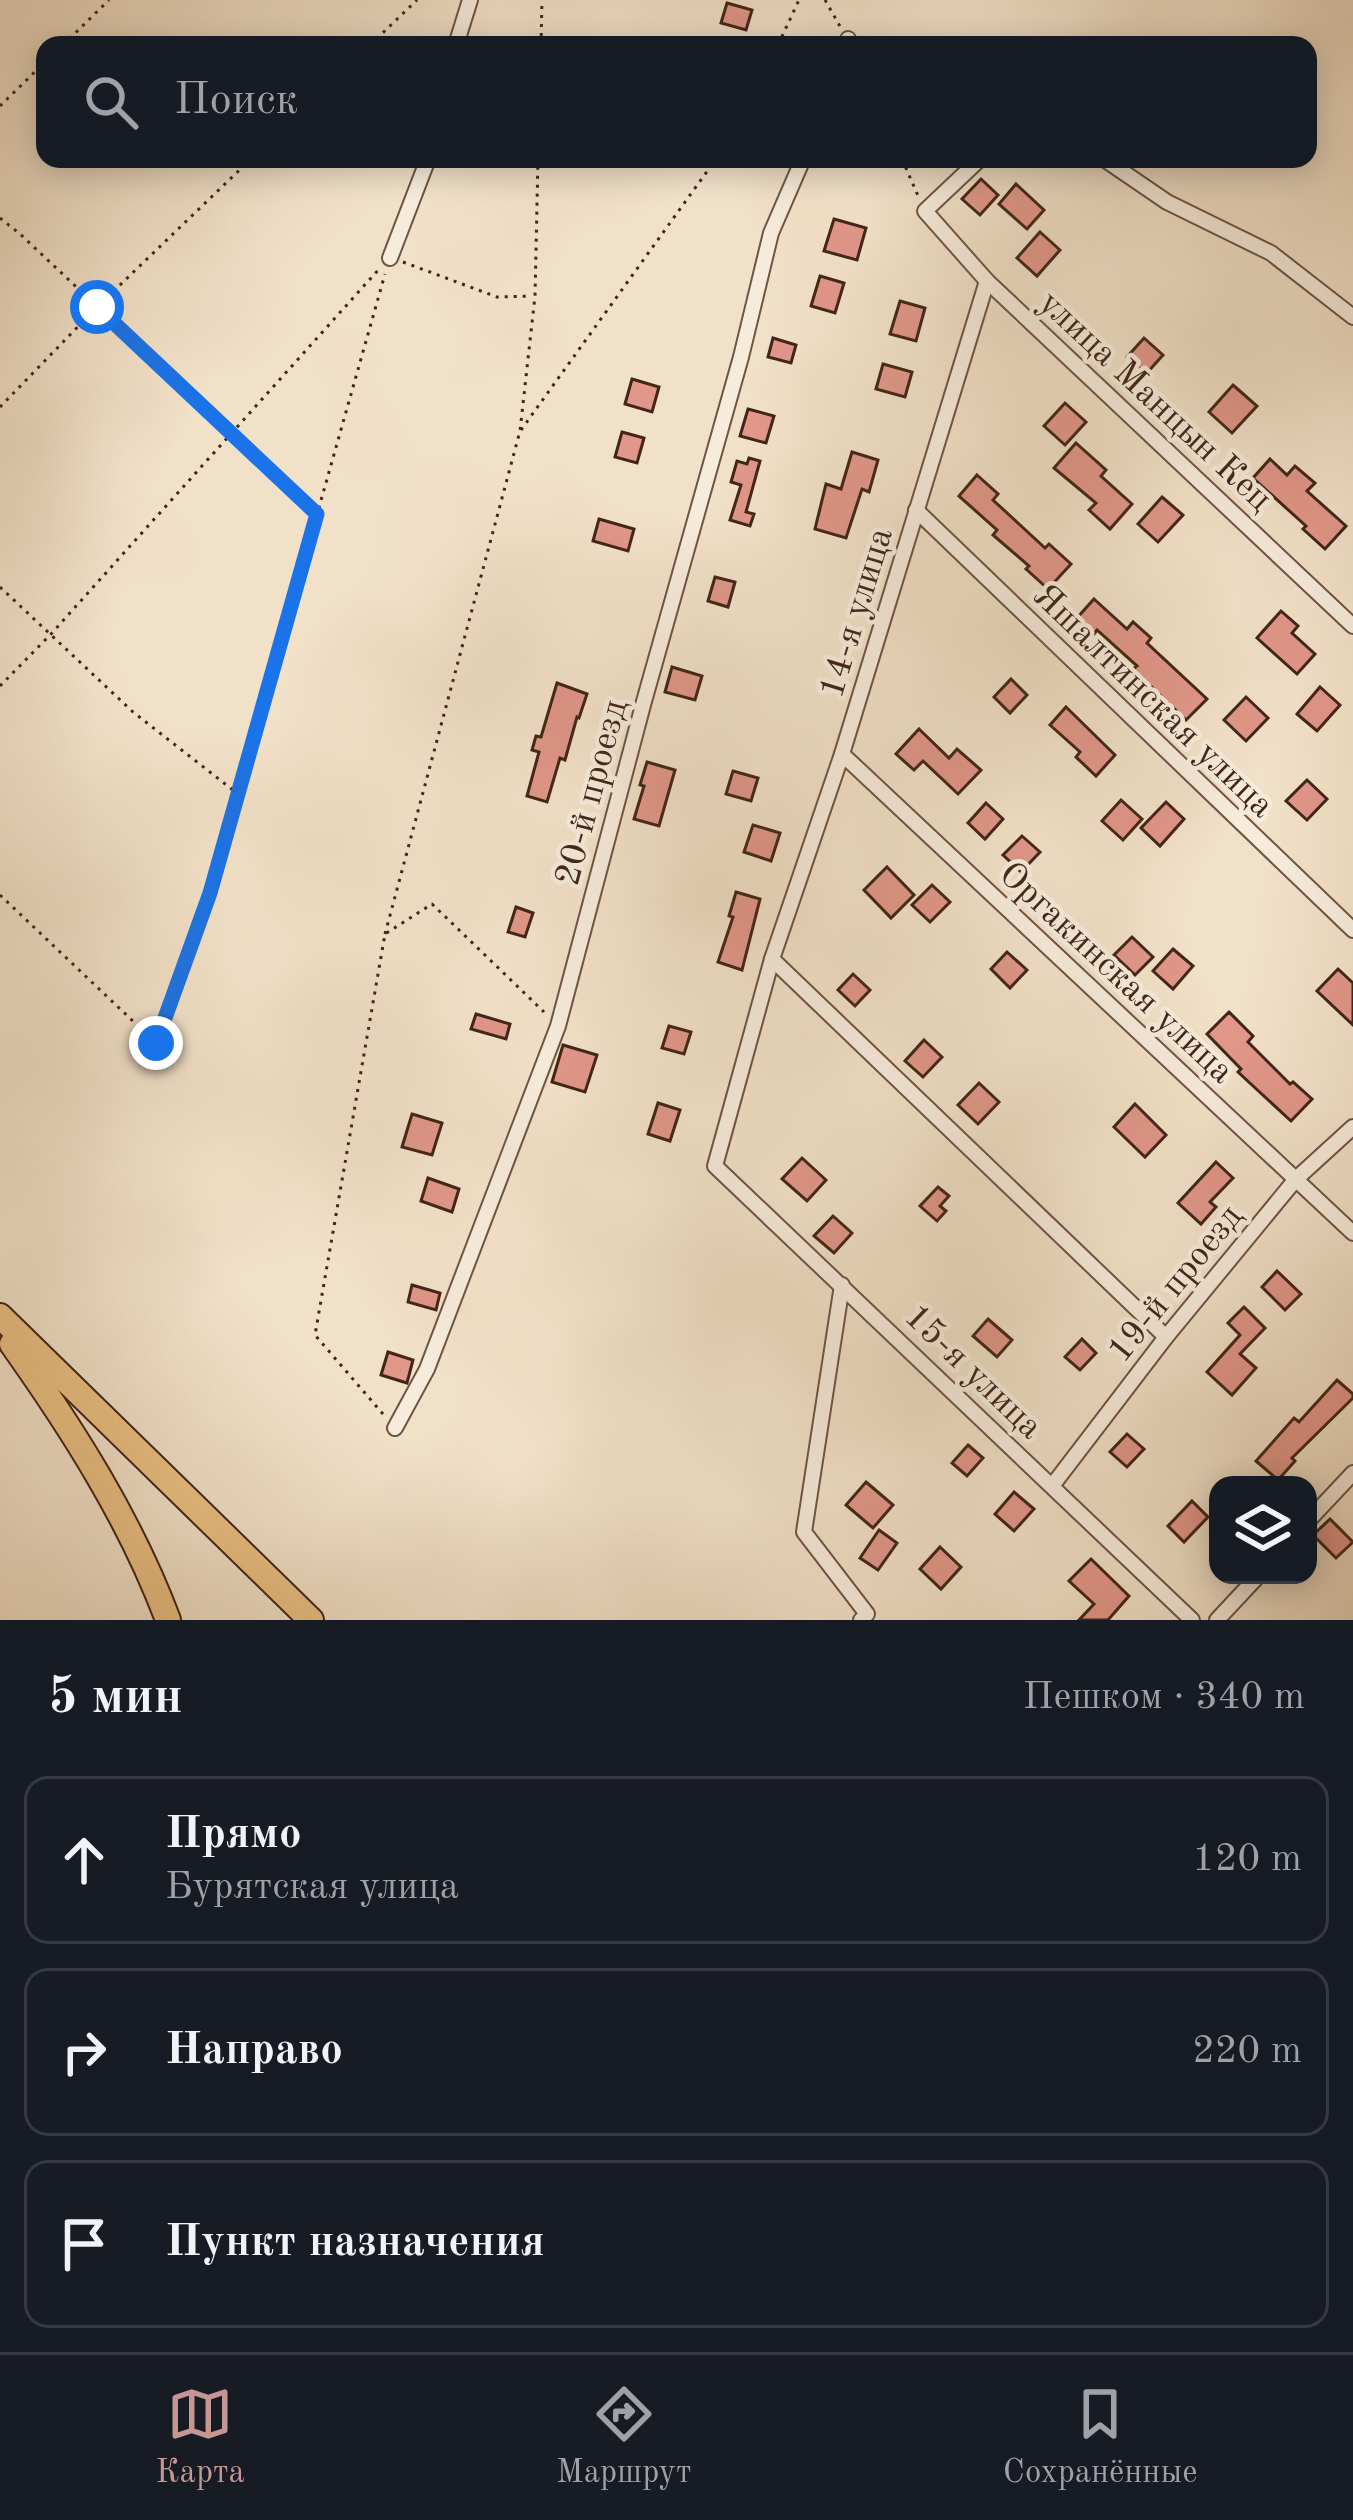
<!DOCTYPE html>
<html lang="ru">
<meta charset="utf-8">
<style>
:root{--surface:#171b24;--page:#20242c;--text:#f1f3f6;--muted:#9ea1a6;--line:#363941;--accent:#c59692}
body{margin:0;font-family:"Old Standard TT",serif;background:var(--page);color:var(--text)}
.controls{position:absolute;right:36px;bottom:36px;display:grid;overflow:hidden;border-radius:24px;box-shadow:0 6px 30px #0003}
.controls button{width:108px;height:108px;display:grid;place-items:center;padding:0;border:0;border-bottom:3px solid var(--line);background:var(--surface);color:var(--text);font:60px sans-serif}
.stop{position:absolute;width:36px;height:36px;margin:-27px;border:9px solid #1a73e8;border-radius:50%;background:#fff}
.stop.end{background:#1a73e8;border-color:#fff;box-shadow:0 3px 12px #0008}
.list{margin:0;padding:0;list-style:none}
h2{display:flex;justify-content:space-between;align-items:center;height:156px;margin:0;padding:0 48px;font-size:51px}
h2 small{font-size:39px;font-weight:400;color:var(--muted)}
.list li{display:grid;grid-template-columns:78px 1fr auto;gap:36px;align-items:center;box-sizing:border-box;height:168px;margin:0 24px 24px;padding:0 24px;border:3px solid var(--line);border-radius:24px}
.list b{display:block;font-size:45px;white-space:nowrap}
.list p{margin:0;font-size:39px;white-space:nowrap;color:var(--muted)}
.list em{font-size:39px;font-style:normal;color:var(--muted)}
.icon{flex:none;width:66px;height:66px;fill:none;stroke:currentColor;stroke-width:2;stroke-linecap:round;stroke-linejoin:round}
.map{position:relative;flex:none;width:1353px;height:1620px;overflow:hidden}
.search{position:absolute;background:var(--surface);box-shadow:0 6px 30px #0003;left:36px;right:36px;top:36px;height:132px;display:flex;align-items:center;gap:30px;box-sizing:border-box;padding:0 42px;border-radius:24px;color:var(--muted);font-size:45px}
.sheet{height:732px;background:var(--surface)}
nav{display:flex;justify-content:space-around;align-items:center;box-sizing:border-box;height:168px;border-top:3px solid var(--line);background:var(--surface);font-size:33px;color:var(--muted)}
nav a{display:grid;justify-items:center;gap:6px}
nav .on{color:var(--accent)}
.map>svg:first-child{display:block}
.building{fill:#e1978a;stroke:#422518;stroke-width:3}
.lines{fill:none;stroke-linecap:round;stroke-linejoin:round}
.minor-casing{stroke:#6e5444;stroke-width:18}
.trunk-casing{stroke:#422518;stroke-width:28}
.path{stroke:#422518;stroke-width:3;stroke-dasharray:3 6;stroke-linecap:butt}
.minor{stroke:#f7ecdc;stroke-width:14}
.trunk{stroke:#e9c084;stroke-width:24}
.route{stroke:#1a73e8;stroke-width:15}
.labels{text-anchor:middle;stroke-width:9;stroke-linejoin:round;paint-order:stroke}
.street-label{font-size:36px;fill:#422518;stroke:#f7ecdc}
</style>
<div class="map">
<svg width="1353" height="1620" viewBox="0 0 1353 1620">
<rect width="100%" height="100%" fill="#f2e1c9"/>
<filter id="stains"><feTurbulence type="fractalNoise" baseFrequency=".00167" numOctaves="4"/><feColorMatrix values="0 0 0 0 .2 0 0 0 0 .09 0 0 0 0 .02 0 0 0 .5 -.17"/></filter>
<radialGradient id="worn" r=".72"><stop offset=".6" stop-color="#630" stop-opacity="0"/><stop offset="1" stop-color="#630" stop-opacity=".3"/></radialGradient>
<g class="building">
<polygon points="727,3 752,10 746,30 721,23"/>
<polygon points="981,179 998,195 980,215 962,199"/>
<polygon points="1016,184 1044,210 1027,229 999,204"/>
<polygon points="834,219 866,228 857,260 824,251"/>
<polygon points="1040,232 1060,250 1037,276 1017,258"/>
<polygon points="820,276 844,283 835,313 811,306"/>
<polygon points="900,301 925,308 916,341 890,334"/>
<polygon points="773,338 796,345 791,363 768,357"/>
<polygon points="1144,338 1163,355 1146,374 1127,357"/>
<polygon points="883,364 912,372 905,397 876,389"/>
<polygon points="632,379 659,387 652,412 625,404"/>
<polygon points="1233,385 1257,406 1232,433 1209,412"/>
<polygon points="1065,403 1086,422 1065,445 1044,426"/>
<polygon points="748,409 774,416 766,443 740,436"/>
<polygon points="622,432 644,438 637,463 615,457"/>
<polygon points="1076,443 1106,470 1101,476 1132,504 1110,529 1089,510 1096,503 1054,468"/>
<polygon points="852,452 878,460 869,492 862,489 846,538 815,529 826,484 841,489"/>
<polygon points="749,458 760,461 746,512 754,514 750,526 730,520 741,485 731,482 737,461 747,464"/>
<polygon points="1270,459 1287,475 1295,466 1315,483 1307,491 1346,526 1325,549 1303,529 1306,526 1253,478"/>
<polygon points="977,475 998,494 993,500 1045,548 1049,544 1071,564 1048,589 1026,569 1029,566 993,535 997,530 959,496"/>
<polygon points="1162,497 1183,515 1158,542 1138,524"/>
<polygon points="599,519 634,529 628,551 593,541"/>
<polygon points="715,577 735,582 728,607 708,601"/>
<polygon points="1094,599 1127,629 1133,622 1151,638 1147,643 1207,699 1186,720 1133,669 1137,666 1097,630 1094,634 1077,618"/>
<polygon points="1281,611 1298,626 1292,633 1315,654 1297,674 1257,638"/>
<polygon points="672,667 702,676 695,700 665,692"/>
<polygon points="1011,679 1027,695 1010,713 994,697"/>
<polygon points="557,683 587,694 579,718 577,717 565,760 560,758 547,802 527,796 539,752 532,750 536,736 541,737"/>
<polygon points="1320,687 1340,705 1317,731 1297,714"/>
<polygon points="1246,697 1268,718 1246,741 1224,720"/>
<polygon points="1066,707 1115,755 1096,776 1076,757 1080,752 1050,725"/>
<polygon points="919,729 949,758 957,749 981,770 958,794 923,761 914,770 896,754"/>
<polygon points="647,762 675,770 659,826 634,819 644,786 640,785"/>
<polygon points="733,771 758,778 751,801 726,794"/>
<polygon points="1307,780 1327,799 1307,820 1286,801"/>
<polygon points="1121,800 1142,819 1123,840 1102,821"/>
<polygon points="1166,802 1184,819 1160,846 1141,828"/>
<polygon points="986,803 1003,819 985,839 968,823"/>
<polygon points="753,825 780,833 771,861 744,852"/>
<polygon points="1022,836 1040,852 1021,872 1003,855"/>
<polygon points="887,867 914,895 891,918 864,890"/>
<polygon points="932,885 950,902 930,922 912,905"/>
<polygon points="736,892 760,899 742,970 718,962 733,917 729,916"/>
<polygon points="516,907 533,913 525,937 508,932"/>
<polygon points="1132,937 1153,957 1135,975 1114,955"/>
<polygon points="1173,949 1193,966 1173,989 1153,971"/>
<polygon points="1007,952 1027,970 1010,988 991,969"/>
<polygon points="1338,969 1353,983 1353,1025 1317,991"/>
<polygon points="853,974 870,990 855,1006 838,990"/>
<polygon points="1229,1012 1253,1036 1248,1042 1290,1084 1293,1082 1312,1099 1291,1121 1238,1072 1241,1069 1207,1034"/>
<polygon points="476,1014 510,1024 506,1039 471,1029"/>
<polygon points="669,1026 691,1032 684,1054 662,1048"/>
<polygon points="924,1040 942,1057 923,1077 905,1061"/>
<polygon points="563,1045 597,1055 585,1092 552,1082"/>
<polygon points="979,1083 999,1102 978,1124 958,1105"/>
<polygon points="658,1103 680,1110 670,1141 648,1134"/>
<polygon points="1135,1104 1166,1135 1145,1157 1114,1127"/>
<polygon points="412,1114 442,1123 432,1155 402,1147"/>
<polygon points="802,1158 826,1180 807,1201 782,1179"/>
<polygon points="1216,1162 1233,1178 1210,1202 1216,1207 1201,1224 1178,1203"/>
<polygon points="428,1178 459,1189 452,1212 421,1201"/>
<polygon points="938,1187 949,1196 940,1206 946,1211 937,1221 920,1206"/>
<polygon points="833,1216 852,1233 834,1253 814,1236"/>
<polygon points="1277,1271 1301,1294 1285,1310 1262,1287"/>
<polygon points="412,1285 440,1293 436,1310 408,1302"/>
<polygon points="1244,1307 1265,1328 1240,1354 1256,1368 1232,1395 1207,1372 1240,1335 1228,1323"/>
<polygon points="988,1319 1012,1340 997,1357 973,1336"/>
<polygon points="1082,1339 1096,1353 1080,1370 1065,1357"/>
<polygon points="388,1352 413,1360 407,1383 381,1375"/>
<polygon points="1337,1380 1353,1394 1353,1398 1292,1458 1295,1461 1278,1480 1256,1461 1294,1418 1299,1422"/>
<polygon points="1127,1434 1144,1449 1127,1467 1110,1452"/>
<polygon points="968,1445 983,1458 967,1476 952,1463"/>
<polygon points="866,1482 893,1505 873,1528 846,1505"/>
<polygon points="1014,1492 1034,1509 1014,1531 995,1514"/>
<polygon points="1192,1501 1208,1517 1184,1542 1168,1526"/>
<polygon points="1330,1519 1353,1542 1336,1558 1313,1535"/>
<polygon points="879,1530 897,1543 878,1570 860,1558"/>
<polygon points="940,1547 961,1567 941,1589 920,1569"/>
<polygon points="1091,1559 1129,1596 1108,1620 1079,1620 1094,1604 1069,1581"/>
</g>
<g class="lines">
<g class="minor-casing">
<g id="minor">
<polyline points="456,45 470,0"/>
<polyline points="846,45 848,39"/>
<polyline points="980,159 925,211 987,281 1353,626"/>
<polyline points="1104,159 1167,202 1271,253 1353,317"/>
<polyline points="390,258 428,159"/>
<polyline points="987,281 842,754 772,959 715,1166 1192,1620"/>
<polyline points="916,510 1353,930"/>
<polyline points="842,754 1353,1233"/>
<polyline points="772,959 1166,1337"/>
<polyline points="842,1285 804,1532 867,1614 861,1620"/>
<polyline points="395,1428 427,1369 558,1026 643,705 741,357 771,233 803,159"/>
<polyline points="1052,1486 1166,1337 1296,1179 1353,1127"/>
<polyline points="1308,1521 1353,1473"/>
<polyline points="1217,1620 1259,1575"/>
</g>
</g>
<g class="trunk-casing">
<g id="trunk">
<polyline points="0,1316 311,1620"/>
<path d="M12,1344C73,1430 131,1521 168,1620"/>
</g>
</g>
<g class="path">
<polyline points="825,0 841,28"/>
<polyline points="63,45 109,0"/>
<polyline points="370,45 417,0"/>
<polyline points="541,45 542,0"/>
<polyline points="778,45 799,0"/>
<polyline points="0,106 45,62"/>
<polyline points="902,159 919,198"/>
<polyline points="0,218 20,234 315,511"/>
<polyline points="403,262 497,297 531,296"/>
<polyline points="0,407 97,307 251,159"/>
<polyline points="521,430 716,159"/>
<polyline points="0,587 133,712 238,794"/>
<polyline points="0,686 51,634 380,268"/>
<polyline points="0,895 156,1043 210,893 385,274"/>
<polyline points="385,934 520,431 535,296 538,159"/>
<polyline points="383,1414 315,1335 385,934 432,904 544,1012"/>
</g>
<use href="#minor" class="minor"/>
<use href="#trunk" class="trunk"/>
</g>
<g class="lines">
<polyline class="route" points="97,307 317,514 210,893 156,1043"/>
</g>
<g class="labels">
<g class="street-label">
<text transform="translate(1157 399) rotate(43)" y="13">улица Манцын Кец</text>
<text transform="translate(854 612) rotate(-73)" y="13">14-я улица</text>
<text transform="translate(1155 699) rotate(44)" y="13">Яшалтинская улица</text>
<text transform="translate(589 792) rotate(-75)" y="13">20-й проезд</text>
<text transform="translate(1118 971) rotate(43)" y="13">Оргакинская улица</text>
<text transform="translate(1173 1282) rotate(-51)" y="13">19-й проезд</text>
<text transform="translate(975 1370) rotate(44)" y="13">15-я улица</text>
</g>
</g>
<rect width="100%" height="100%" filter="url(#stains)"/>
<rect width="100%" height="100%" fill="url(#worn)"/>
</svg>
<div class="controls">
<button><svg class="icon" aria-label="layers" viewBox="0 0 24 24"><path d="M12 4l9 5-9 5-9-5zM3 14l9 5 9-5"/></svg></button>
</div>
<div class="stop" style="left:97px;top:307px"></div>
<div class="stop end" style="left:156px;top:1043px"></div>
<div class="search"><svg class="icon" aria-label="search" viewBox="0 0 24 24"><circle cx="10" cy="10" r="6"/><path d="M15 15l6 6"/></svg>Поиск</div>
</div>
<section class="sheet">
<h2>5 мин<small>Пешком · 340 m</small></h2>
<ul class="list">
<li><svg class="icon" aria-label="ahead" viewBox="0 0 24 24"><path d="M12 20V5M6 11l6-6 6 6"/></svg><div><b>Прямо</b><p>Бурятская улица</p></div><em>120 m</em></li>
<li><svg class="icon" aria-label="right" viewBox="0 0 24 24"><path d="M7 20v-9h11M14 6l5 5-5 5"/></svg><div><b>Направо</b></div><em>220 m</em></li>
<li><svg class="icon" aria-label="arrive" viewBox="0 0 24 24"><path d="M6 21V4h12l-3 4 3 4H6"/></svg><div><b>Пункт назначения</b></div></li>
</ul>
</section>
<nav>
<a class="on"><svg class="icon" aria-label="map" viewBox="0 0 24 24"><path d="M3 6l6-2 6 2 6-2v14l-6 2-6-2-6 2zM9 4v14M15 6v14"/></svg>Карта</a>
<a><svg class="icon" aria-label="directions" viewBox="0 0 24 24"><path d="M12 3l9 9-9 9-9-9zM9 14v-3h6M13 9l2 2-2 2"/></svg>Маршрут</a>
<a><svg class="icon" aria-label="saved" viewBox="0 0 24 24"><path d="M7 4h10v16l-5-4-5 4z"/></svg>Сохранённые</a>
</nav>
